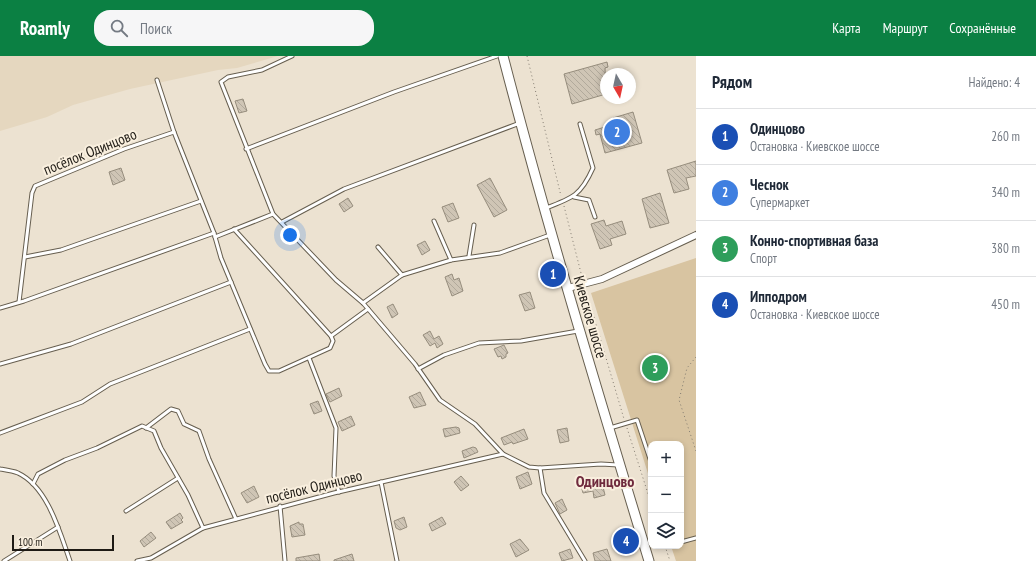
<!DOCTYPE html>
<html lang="ru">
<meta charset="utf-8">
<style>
:root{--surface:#fff;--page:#f6f6f7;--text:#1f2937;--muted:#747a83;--line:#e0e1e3;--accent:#0b8043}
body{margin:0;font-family:"PT Sans Narrow",sans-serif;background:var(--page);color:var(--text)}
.controls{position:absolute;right:12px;bottom:12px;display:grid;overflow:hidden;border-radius:8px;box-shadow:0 2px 6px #0003}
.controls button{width:36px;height:36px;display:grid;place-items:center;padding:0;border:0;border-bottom:1px solid var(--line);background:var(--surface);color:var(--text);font:20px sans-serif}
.compass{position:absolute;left:600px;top:12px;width:36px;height:36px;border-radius:50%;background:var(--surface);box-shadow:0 2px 6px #0003;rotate:171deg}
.scale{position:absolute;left:12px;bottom:10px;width:102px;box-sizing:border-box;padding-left:4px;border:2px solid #1e1a14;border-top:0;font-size:11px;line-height:14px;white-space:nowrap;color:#1e1a14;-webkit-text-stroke:3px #f9efde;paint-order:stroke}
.you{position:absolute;left:290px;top:179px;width:14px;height:14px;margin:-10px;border:3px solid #fff;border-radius:50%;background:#1a73e8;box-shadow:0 0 0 6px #1a73e833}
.badge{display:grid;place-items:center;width:26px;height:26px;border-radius:50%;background:var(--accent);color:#fff;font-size:13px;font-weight:700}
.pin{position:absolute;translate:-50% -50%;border:2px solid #fff;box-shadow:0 1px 4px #0006}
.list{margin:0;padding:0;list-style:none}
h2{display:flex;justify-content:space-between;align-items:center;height:52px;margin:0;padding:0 16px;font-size:17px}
h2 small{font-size:13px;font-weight:400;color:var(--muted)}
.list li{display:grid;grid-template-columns:26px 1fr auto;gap:12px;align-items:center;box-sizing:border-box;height:56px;padding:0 16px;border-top:1px solid var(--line)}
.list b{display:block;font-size:15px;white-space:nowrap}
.list p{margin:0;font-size:13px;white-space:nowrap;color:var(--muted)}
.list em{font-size:13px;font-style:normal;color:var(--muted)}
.icon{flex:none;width:22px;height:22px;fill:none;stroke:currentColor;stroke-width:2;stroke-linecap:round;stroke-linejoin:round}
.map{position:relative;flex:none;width:696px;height:505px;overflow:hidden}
header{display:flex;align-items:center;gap:24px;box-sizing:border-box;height:56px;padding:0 20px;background:var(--accent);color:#fff}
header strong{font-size:19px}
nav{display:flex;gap:22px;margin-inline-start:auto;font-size:14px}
.search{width:280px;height:36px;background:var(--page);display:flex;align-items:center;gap:10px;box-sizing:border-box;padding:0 14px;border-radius:16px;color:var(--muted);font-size:15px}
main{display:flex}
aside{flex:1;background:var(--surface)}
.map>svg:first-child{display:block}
.built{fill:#e5d7bf}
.green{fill:#d8c4a1}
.building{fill:url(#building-back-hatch);stroke:#968d7d}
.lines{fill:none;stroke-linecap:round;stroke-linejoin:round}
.service-casing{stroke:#665e4f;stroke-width:5}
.minor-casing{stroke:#665e4f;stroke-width:8}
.secondary-casing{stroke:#665e4f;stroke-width:11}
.path{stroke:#827b70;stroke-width:1;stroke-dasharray:1 3;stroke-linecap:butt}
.service{stroke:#fff;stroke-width:3}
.minor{stroke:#fff;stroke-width:6}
.secondary{stroke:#fff;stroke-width:9}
.labels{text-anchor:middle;stroke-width:4;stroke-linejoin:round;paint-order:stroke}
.street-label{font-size:15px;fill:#1e1a14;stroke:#f9efde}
.neighbourhood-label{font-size:16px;font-weight:bold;fill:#6f2a3d;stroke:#f9efde}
</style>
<header>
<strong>Roamly</strong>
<div class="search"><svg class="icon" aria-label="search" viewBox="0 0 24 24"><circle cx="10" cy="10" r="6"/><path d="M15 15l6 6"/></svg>Поиск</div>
<nav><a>Карта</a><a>Маршрут</a><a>Сохранённые</a></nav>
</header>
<main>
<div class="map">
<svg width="696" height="505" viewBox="0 0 696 505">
<defs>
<pattern id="building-back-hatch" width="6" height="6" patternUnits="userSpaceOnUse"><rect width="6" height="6" fill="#cfc5b5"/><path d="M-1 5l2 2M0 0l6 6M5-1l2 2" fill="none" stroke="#b1a99b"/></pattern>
</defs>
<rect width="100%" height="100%" fill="#ece2d1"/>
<polygon class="built" points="0,0 278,0 237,12 218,14 130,33 73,49 47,61 0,75"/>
<polygon class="green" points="696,202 696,505 676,505 671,490 681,490 681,388 651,388 651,427 591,237"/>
<g class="building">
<polygon points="607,6 608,11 605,12 606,38 572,48 564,18"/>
<polygon points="243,43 247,55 239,57 235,45"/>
<polygon points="633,56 642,87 605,97 600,78 596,79 595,74 615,68 613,62"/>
<polygon points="696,105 696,120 686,122 689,133 674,137 667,114"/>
<polygon points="121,112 125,124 113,129 109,116"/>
<polygon points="490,122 507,154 494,161 477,129"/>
<polygon points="660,137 669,167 650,172 642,143"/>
<polygon points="348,142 353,150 344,156 339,148"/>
<polygon points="453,147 459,162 448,166 442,151"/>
<polygon points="604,164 606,170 622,165 626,178 610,183 612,189 600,193 591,168"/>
<polygon points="425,185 430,194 422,199 417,189"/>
<polygon points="452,218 454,224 459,222 463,235 452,240 445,221"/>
<polygon points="530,236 535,252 525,255 519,239"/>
<polygon points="393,248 398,258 392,262 387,251"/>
<polygon points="430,275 434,283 439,280 443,288 437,292 435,287 430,290 423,279"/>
<polygon points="504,289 508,297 506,298 506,301 502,303 501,300 498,301 494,293"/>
<polygon points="339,332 342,340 330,346 326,338"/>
<polygon points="420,336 426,349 414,352 409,341"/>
<polygon points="318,345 322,355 314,358 310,348"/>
<polygon points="351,360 355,369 342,375 338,366"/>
<polygon points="456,371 459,372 460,377 445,381 443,373"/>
<polygon points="567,372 569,385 560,387 557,374"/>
<polygon points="524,373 528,383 513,388 512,386 504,389 501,382"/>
<polygon points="473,391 476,392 478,396 464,402 462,395"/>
<polygon points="528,416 532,428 520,433 516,421"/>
<polygon points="461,420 469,429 461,435 454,426"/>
<polygon points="587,424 588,430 602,427 605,439 594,442 593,435 583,437 580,426"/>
<polygon points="254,430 259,441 247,447 241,437"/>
<polygon points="562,443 567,454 560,458 555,447"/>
<polygon points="180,457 183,462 181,464 183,466 171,473 166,466"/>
<polygon points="404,461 407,471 400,474 396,472 394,465"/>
<polygon points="442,461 446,468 432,475 429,468"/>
<polygon points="299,466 299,468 303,468 305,479 292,481 290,470"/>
<polygon points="151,476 156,482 144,491 140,485"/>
<polygon points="520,483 529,494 516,501 510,488"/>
<polygon points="570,493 573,502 562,505 559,497"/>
<polygon points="607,493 611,505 595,505 593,497"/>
<polygon points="319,498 320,505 296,505 296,502"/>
<polygon points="352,498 354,505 334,505 334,504"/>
</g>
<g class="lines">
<g class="service-casing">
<g id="service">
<polyline points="292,0 262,14 228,21 221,26 273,158 336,224 363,247 415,308 440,344 475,368 503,398"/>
<polyline points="174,76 214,177"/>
<polyline points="246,93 394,36 497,0"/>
<polyline points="574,141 589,144 595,161"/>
<path d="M546,152C573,142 581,139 593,112L580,68"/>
<polyline points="434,165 451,204"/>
<polyline points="282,166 344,133 520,67"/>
<polyline points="215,181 221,202 265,308 269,315 279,315 330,292 333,285 331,280 234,173"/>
<polyline points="378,191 402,219"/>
<polyline points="469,200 474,169"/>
<polyline points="25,201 61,194 201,145"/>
<polyline points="19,246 32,137 35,130 124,93 174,76 157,24"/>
<polyline points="363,247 402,219 451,204 500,197 550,179"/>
<polyline points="0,252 24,245 214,177 215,181 273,158"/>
<polyline points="331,280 368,253"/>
<polyline points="309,302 336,372 334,420 339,436"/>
<polyline points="0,308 71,288 231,226"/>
<polyline points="418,313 444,299 479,287 521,285 578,275"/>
<polyline points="146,372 171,353 178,355 184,368 199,375 209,403 236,463"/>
<polyline points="610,372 637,364 651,406"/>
<polyline points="0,377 82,346 110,328 250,273"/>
<polyline points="540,412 544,437 585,505"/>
<path d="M0,413C6,414 13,415 18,417C48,431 60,477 70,505"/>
<polyline points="381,426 397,505"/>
<polyline points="33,428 38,418 65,404 97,392 142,370 154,375 161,392 188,439 203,472"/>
<polyline points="280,450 285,505"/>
<polyline points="126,455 178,422"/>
<polyline points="681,486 696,482"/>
<polyline points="4,505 58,471"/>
<polyline points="137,505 151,502 203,472 334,437 503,398 529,411 540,412 601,408 618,409"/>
</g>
</g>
<g class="minor-casing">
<polyline id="minor" points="568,232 602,223 696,179"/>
</g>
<g class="secondary-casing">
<path id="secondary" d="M503,0C547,170 598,337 649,505"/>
</g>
<g class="path">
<polyline points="527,0 561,140"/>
<polyline points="564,150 582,221"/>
<polyline points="586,234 624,363"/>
<polyline points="696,301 687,312 679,344 696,395"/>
<polyline points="627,372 651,447"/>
<polyline points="665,490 670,505"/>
</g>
<use href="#service" class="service"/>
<use href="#minor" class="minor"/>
<use href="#secondary" class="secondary"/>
</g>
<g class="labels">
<g class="street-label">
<text transform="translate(90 96) rotate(-22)" y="5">посёлок Одинцово</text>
<text transform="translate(590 261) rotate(74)" y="5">Киевское шоссе</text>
<text transform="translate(314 431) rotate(-14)" y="5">посёлок Одинцово</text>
</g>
<g class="neighbourhood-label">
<text x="605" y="431">Одинцово</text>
</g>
</g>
</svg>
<div class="controls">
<button>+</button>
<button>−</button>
<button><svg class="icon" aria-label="layers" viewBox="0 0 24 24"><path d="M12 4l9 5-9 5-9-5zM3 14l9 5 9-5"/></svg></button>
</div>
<svg class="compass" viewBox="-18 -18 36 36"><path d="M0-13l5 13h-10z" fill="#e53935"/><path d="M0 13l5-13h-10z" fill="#747a83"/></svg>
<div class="scale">100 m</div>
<div class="you"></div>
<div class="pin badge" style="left:553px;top:218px;background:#1a4fb4">1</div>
<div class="pin badge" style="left:617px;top:76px;background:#3f7fe0">2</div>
<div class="pin badge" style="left:655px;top:312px;background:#2e9e5b">3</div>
<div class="pin badge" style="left:626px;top:485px;background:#1a4fb4">4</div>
</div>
<aside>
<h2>Рядом<small>Найдено: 4</small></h2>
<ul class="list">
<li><span class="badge" style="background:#1a4fb4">1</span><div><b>Одинцово</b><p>Остановка · Киевское шоссе</p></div><em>260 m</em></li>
<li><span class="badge" style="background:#3f7fe0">2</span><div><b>Чеснок</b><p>Супермаркет</p></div><em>340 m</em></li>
<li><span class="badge" style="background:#2e9e5b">3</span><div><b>Конно-спортивная база</b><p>Спорт</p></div><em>380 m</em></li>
<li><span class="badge" style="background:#1a4fb4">4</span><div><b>Ипподром</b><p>Остановка · Киевское шоссе</p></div><em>450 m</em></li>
</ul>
</aside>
</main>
